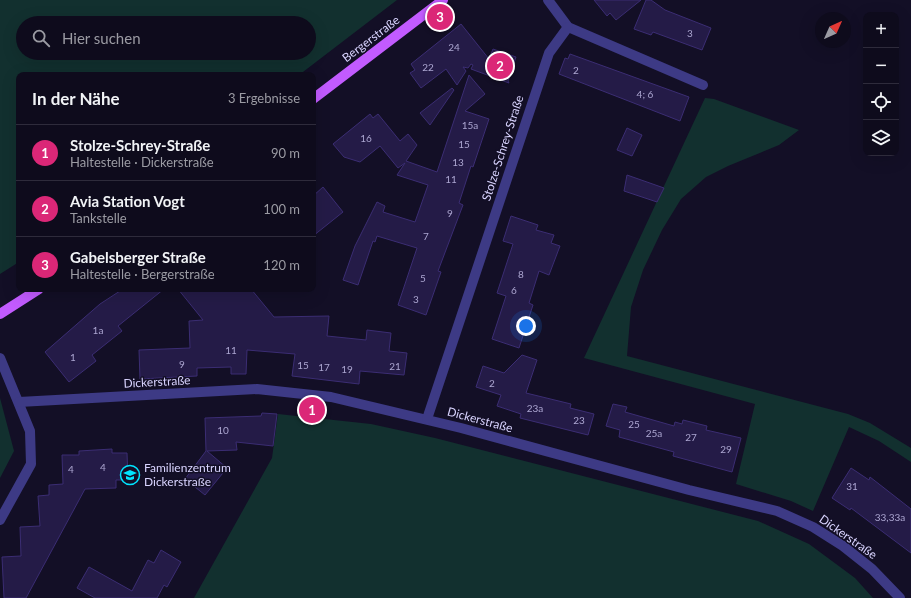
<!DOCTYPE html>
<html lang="de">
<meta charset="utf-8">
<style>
:root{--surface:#0e0b1c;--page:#171425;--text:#f1f3f6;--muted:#9b9ba3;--line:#2e2b3b;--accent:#db2777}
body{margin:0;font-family:Lato,sans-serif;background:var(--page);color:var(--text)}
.controls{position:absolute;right:12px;top:12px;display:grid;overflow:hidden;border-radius:8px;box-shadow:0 4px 16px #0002}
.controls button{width:36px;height:36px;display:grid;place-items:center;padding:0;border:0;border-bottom:1px solid var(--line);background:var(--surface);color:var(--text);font:20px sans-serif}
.compass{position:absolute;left:815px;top:12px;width:36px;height:36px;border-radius:50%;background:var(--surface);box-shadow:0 4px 16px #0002;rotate:45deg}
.you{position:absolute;left:526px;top:326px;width:14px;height:14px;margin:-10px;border:3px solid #fff;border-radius:50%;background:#1a73e8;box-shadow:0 0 0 6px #1a73e833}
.badge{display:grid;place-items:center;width:26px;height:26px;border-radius:50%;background:var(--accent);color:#fff;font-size:13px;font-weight:700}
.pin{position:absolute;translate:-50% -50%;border:2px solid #fff;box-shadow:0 1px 4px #0006}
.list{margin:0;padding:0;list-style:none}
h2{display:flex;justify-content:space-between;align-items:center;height:52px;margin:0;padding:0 16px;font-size:17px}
h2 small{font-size:13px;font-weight:400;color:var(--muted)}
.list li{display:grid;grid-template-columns:26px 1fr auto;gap:12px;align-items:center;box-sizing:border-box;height:56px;padding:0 16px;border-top:1px solid var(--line)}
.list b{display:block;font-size:15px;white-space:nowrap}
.list p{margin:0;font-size:13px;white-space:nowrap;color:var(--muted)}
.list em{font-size:13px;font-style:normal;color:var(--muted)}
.icon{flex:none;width:22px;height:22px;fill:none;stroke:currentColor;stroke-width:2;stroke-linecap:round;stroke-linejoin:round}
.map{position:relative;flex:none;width:911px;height:598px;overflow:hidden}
.search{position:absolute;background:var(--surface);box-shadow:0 4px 16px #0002;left:16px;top:16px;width:300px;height:44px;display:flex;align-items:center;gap:10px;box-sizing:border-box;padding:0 14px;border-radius:22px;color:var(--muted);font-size:15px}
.panel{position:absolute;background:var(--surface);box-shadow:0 4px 16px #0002;left:16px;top:72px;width:300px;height:220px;border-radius:8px}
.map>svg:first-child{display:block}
.green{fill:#12302f;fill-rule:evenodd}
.building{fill:#241b47;stroke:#3b2d73}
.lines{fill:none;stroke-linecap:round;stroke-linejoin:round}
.minor{stroke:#3d3a85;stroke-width:10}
.major{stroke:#c25bff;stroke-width:10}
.labels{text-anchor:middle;stroke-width:3;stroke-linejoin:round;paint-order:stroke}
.number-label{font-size:10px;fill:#aca6d1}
.street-label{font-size:12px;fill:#d9d4ff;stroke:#130f26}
.poi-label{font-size:12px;fill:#d9d4ff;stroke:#130f26;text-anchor:start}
</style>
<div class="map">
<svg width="911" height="598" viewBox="0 0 911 598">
<rect width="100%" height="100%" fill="#130f26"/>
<g class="green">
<path d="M0,0H397L299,75H19V262L0,274ZM23,23H309V53H23Z"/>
<polygon points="705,98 714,99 799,130 779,145 728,166 706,177 681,199 662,230 643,270 631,307 627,356 848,414 870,423 911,448 911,462 879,441 849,427 813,511 791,501 736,484 755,404 584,358"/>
<polygon points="0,398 14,451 0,478"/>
<polygon points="278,414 371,424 435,438 758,521 809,544 855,578 873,598 194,598 272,458"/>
</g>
<g class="building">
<polygon points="594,0 641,0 616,20 610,13 607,16"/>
<polygon points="646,0 651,0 665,10 711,28 702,50 653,32 651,35 634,29"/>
<polygon points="461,24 489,59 493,49 516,57 508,81 509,83 471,69 473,65 471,64 468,68 463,67 466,71 457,85 446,69 421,88 410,73 415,70 411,64"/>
<polygon points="570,54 689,97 680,121 559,74 565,58 568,59"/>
<polygon points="469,75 485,94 465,111 489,119 473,167 471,166 459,203 463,205 438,271 441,272 426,315 398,305 417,248 377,236 375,242 373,241 358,285 343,280 355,246 377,202 385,206 383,212 415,222 428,185 397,175 405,163 398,168 380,146 360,162 344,157 333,144 370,114 373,118 378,114 400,141 408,134 417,145 406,161 437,172"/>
<polygon points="452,88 454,90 430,125 420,113"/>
<polygon points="627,128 642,135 632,156 617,150"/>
<polygon points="627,175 664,188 657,202 624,191"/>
<polygon points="323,187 343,212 313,236 313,196"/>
<polygon points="511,216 538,225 536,230 554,235 551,243 560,246 549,275 539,271 529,303 533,305 519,348 492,339 506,296 497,293 513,244 503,241"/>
<polygon points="123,289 164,289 118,326 122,331 92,355 96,361 69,382 45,352 100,304"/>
<polygon points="178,289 251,289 274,317 329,316 327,336 366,340 367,330 391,333 389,351 407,353 404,375 360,371 359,384 292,376 295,354 247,350 246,374 231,374 231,367 197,368 197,376 140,379 139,350 190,348 189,321 203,320"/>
<polygon points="522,355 537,360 526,393 571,404 570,408 594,414 588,435 520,418 521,414 497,406 501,395 476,387 483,366 504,373"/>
<polygon points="613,404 627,407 625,412 674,426 675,422 682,424 683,420 707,426 706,430 741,438 732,472 673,456 674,452 619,437 620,430 606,426"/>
<polygon points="262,413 277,414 273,446 236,442 237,450 207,451 227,468 205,495 185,479 206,451 205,418 261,416"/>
<polygon points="112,449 112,453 127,453 128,480 116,480 116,488 85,489 26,598 4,598 2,557 21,556 20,527 40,526 38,496 49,495 49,485 63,484 62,455 79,455 79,451"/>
<polygon points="851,468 869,480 870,477 911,509 911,553 851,508 850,510 832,498"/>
<polygon points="161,550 181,562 167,587 164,585 157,598 95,598 77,588 89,567 132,591 148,560 154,563"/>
</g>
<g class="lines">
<g class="minor">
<polyline points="548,0 568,27 703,85"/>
<polyline points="0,358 30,431 31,464 0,520"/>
<polyline points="19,402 257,389 331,397 461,428 689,490 777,511 813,527 843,546 872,569 900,598"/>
<polyline points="427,419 549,53 568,27"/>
</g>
<g class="major">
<polyline points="313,99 443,0"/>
<polyline points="0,314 39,289"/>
</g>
</g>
<defs>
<g id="school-ring" transform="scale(1)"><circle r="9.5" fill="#130f26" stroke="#00e5ff" stroke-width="1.5"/><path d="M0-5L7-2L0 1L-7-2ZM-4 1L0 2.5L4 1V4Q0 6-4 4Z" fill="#00e5ff"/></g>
</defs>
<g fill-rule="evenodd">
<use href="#school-ring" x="130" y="475"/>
</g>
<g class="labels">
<g class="number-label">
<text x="690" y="37">3</text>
<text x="454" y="51">24</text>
<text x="428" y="71">22</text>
<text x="576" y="74">2</text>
<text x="645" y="98">4; 6</text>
<text x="470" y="129">15a</text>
<text x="366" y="142">16</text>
<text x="464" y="148">15</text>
<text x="458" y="166">13</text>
<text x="451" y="183">11</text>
<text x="450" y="217">9</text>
<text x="426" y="240">7</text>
<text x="521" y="278">8</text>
<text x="423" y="282">5</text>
<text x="514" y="294">6</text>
<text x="416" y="303">3</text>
<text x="98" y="334">1a</text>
<text x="231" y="354">11</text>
<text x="73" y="361">1</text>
<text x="182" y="368">9</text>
<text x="303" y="369">15</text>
<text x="395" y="370">21</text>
<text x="324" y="371">17</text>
<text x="347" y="373">19</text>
<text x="492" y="387">2</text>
<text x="535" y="412">23a</text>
<text x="579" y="424">23</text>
<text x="634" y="428">25</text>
<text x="223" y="434">10</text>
<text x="654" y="437">25a</text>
<text x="691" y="441">27</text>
<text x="726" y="453">29</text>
<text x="103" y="471">4</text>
<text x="71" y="473">4</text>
<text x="852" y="490">31</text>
<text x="890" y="521">33,33a</text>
</g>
<g class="street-label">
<text transform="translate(371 39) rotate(-37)" y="4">Bergerstraße</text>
<text transform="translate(503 148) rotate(-72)" y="4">Stolze-Schrey-Straße</text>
<text transform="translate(157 382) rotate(-3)" y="4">Dickerstraße</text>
<text transform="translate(480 420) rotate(15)" y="4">Dickerstraße</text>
<text transform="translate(848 537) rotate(35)" y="4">Dickerstraße</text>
</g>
<g class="poi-label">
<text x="144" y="472">Familienzentrum<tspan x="144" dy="14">Dickerstraße</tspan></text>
</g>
</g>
</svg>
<div class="controls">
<button>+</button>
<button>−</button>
<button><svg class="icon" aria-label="locate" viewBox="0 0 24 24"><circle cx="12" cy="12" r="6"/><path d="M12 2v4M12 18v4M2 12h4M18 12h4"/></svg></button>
<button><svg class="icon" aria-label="layers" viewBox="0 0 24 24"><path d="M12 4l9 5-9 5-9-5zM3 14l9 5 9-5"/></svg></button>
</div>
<svg class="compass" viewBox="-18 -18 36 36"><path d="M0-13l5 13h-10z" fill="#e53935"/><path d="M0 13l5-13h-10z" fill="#9b9ba3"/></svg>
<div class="you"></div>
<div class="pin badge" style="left:312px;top:410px">1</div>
<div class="pin badge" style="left:500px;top:66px">2</div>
<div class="pin badge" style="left:440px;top:17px">3</div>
<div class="search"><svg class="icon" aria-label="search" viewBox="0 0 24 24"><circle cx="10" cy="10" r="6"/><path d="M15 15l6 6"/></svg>Hier suchen</div>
<section class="panel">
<h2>In der Nähe<small>3 Ergebnisse</small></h2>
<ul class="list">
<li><span class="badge">1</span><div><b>Stolze-Schrey-Straße</b><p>Haltestelle · Dickerstraße</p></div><em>90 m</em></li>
<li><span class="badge">2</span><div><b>Avia Station Vogt</b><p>Tankstelle</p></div><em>100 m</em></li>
<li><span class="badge">3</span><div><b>Gabelsberger Straße</b><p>Haltestelle · Bergerstraße</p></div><em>120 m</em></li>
</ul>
</section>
</div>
